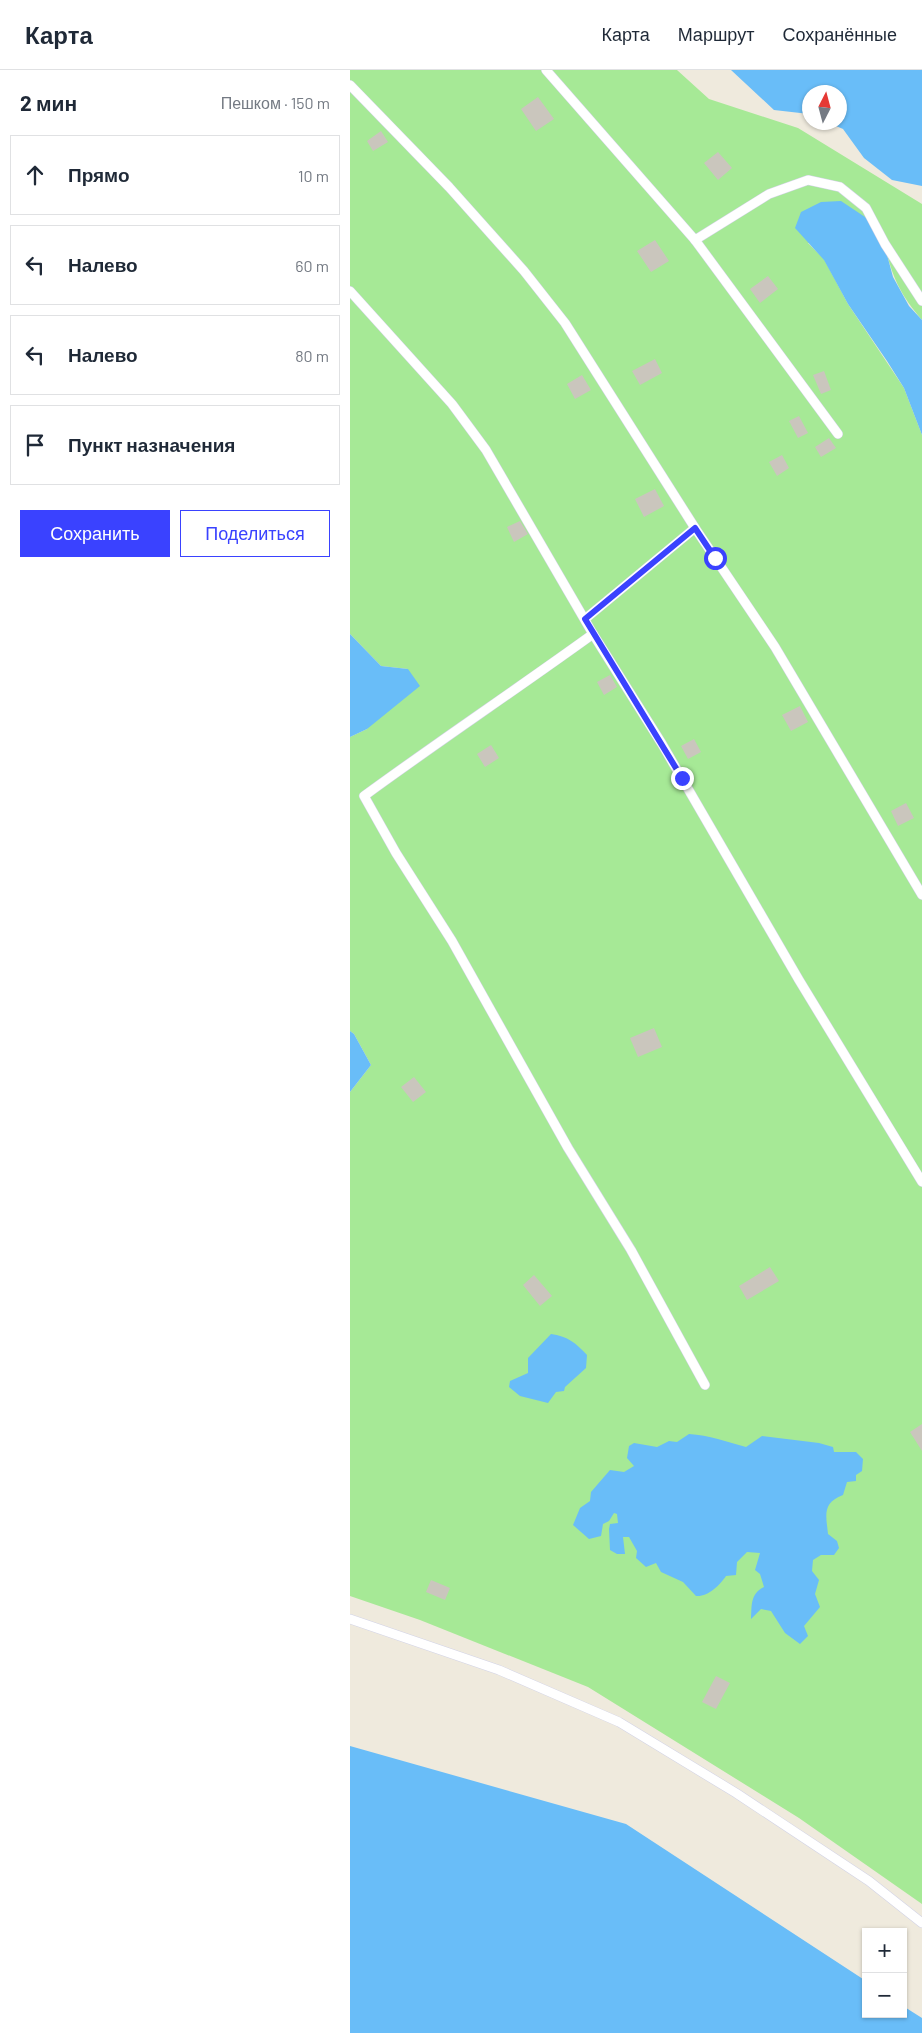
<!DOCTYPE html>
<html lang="ru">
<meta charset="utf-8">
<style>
:root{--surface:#fff;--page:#f2f2f3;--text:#1f2937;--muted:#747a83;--line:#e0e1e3;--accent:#3a42ff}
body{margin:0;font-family:Barlow,sans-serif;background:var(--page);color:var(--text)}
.controls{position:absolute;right:15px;bottom:15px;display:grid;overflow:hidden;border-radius:0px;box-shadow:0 1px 4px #0004}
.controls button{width:45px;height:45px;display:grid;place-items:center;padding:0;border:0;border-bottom:1px solid var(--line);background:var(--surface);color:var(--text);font:25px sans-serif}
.compass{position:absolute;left:452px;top:15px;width:45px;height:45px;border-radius:50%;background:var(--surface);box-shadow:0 1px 4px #0004;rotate:6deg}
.stop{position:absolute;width:15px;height:15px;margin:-11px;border:4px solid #3a42ff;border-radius:50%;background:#fff}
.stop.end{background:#3a42ff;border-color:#fff;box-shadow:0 1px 5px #0008}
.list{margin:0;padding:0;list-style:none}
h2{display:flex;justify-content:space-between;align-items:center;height:65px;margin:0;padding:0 20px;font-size:21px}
h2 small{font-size:16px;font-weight:400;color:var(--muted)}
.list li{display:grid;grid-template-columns:32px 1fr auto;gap:15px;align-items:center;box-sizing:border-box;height:80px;margin:0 10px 10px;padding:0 10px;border:1px solid var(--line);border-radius:0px}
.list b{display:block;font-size:19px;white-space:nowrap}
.list em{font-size:16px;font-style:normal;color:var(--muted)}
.actions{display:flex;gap:10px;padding:15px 20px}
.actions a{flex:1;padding:11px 0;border:1px solid var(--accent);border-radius:0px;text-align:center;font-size:18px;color:var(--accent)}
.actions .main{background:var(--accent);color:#fff}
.icon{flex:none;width:28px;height:28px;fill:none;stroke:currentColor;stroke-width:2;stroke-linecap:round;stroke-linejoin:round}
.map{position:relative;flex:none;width:572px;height:1963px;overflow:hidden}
header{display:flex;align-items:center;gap:30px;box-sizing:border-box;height:70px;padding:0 25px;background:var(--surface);border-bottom:1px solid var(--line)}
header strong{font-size:24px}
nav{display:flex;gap:28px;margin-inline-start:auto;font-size:18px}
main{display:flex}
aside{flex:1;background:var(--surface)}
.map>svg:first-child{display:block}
.green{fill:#a6e996}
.water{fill:#69bdf8}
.building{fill:#cac6bd}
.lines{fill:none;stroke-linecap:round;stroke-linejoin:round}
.service-casing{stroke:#d2d3e6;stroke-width:10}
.service{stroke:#fff;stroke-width:9}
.route{stroke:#3a42ff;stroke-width:6}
</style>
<header>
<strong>Карта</strong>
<nav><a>Карта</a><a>Маршрут</a><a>Сохранённые</a></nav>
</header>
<main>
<aside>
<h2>2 мин<small>Пешком · 150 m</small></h2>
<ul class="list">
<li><svg class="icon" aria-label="ahead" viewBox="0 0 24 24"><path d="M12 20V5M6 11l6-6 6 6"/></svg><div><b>Прямо</b></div><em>10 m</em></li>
<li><svg class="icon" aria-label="left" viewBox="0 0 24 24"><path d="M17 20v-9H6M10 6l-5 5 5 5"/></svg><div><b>Налево</b></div><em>60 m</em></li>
<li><svg class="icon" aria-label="left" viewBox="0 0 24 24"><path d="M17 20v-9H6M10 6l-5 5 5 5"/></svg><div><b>Налево</b></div><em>80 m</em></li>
<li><svg class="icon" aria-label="arrive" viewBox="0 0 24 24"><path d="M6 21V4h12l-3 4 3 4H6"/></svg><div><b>Пункт назначения</b></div></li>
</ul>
<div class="actions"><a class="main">Сохранить</a><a>Поделиться</a></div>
</aside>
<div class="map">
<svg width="572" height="1963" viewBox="0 0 572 1963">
<rect width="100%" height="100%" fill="#efeadd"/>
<path class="green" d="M0,0H327L359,29L448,58L572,134V250C548,222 542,205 533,170L458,173L474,189L498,234L554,318L572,365V1834L449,1748L238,1617L70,1550L0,1526V1022L21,995L4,964L0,961V667L17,659L58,599L31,596L0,564Z"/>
<g class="water">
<polygon points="381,0 572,0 572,116 542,110 514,88 493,59 479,53 490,52 490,22 460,22 459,44 424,40"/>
<polygon points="491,131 515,147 533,170 543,207 559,236 572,250 572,365 554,318 537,291 498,234 474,190 445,158 451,142 471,132"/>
<polygon points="0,564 31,596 58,599 70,616 17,659 0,667"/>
<polygon points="0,961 4,964 21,995 0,1022"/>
<path d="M201,1264C217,1266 226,1273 237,1285L236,1298L215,1317L214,1321L206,1322L198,1333L170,1326L159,1317L160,1311L178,1303V1288Z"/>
<path d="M339,1364C359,1365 377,1372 396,1377L412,1366L469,1373L483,1377L484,1382H506L513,1389L512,1401L506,1405V1411L497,1412L493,1425C472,1433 476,1445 478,1464L487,1471L489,1478L484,1485H471L463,1490L462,1501L469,1510L465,1524L470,1537L454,1556L458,1566L450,1574L435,1563L421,1541L411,1539L401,1549C402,1535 400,1524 414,1517L410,1504L405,1500L410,1483L397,1482L387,1492L386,1505L376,1506C370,1515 358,1527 346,1526L333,1512L311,1502L306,1493L296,1497L286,1488L287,1481L279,1467H273L275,1484H267L260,1480L259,1459L260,1454L268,1453L267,1444L264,1443L259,1451L253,1454L251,1466L239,1469L223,1455L230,1438L240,1431L241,1422L260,1400L274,1402L284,1396L277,1388L279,1376L284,1373L307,1377L319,1371L327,1372Z"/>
<polygon points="0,1676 276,1754 516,1911 516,1944 553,1944 553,1936 572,1948 572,1963 0,1963"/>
</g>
<g class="building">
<polygon points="188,27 204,49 186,61 171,39"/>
<polygon points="31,61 38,72 23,81 17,71"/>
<polygon points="368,82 382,98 368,110 354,93"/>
<polygon points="305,170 319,191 301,202 287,181"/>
<polygon points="418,206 428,219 410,233 400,219"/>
<polygon points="305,289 312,303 290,315 282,301"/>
<polygon points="474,301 481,320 471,324 463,305"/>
<polygon points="232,305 241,320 225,329 217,314"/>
<polygon points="449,346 458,363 448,368 439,351"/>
<polygon points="479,368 486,378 471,387 465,377"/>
<polygon points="432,385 439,398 427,406 419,392"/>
<polygon points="305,419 314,436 294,447 285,429"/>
<polygon points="170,451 178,464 164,472 157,457"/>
<polygon points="260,605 267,617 254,625 247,612"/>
<polygon points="450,636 458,652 441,661 432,645"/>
<polygon points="344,669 351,682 338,689 331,676"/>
<polygon points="141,675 149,688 135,697 127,684"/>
<polygon points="556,733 564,748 548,756 541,741"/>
<polygon points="304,958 312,977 288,987 280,968"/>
<polygon points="64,1007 76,1022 63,1032 51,1017"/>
<polygon points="420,1197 429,1211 397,1230 389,1216"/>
<polygon points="184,1205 202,1226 190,1236 173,1215"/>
<polygon points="572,1354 572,1381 560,1362"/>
<polygon points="81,1510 100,1518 95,1530 76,1522"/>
<polygon points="366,1606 380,1613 366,1639 352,1632"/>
</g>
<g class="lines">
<g class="service-casing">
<g id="service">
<polyline points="196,0 345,170 488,364"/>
<polyline points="0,15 99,117 174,201 215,253 345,458 425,577 572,825"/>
<polyline points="345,170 419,124 458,110 490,117 516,138 535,174 572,231"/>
<polyline points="0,221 102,334 136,380 243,564 312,674 449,910 572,1112"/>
<polyline points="235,549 345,458"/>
<path d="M243,564C167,619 89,671 14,726L46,783L102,871L218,1078L281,1180L355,1315"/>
<polyline points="0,1549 149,1600 269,1652 386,1723 519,1811 572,1853"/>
</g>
</g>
<use href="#service" class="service"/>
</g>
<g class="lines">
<polyline class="route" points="332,708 235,549 345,458 365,488"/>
</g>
</svg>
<div class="controls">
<button>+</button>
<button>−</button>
</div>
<svg class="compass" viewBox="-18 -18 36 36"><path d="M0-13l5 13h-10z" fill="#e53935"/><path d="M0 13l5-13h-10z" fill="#747a83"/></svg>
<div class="stop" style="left:365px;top:488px"></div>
<div class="stop end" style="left:332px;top:708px"></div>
</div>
</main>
